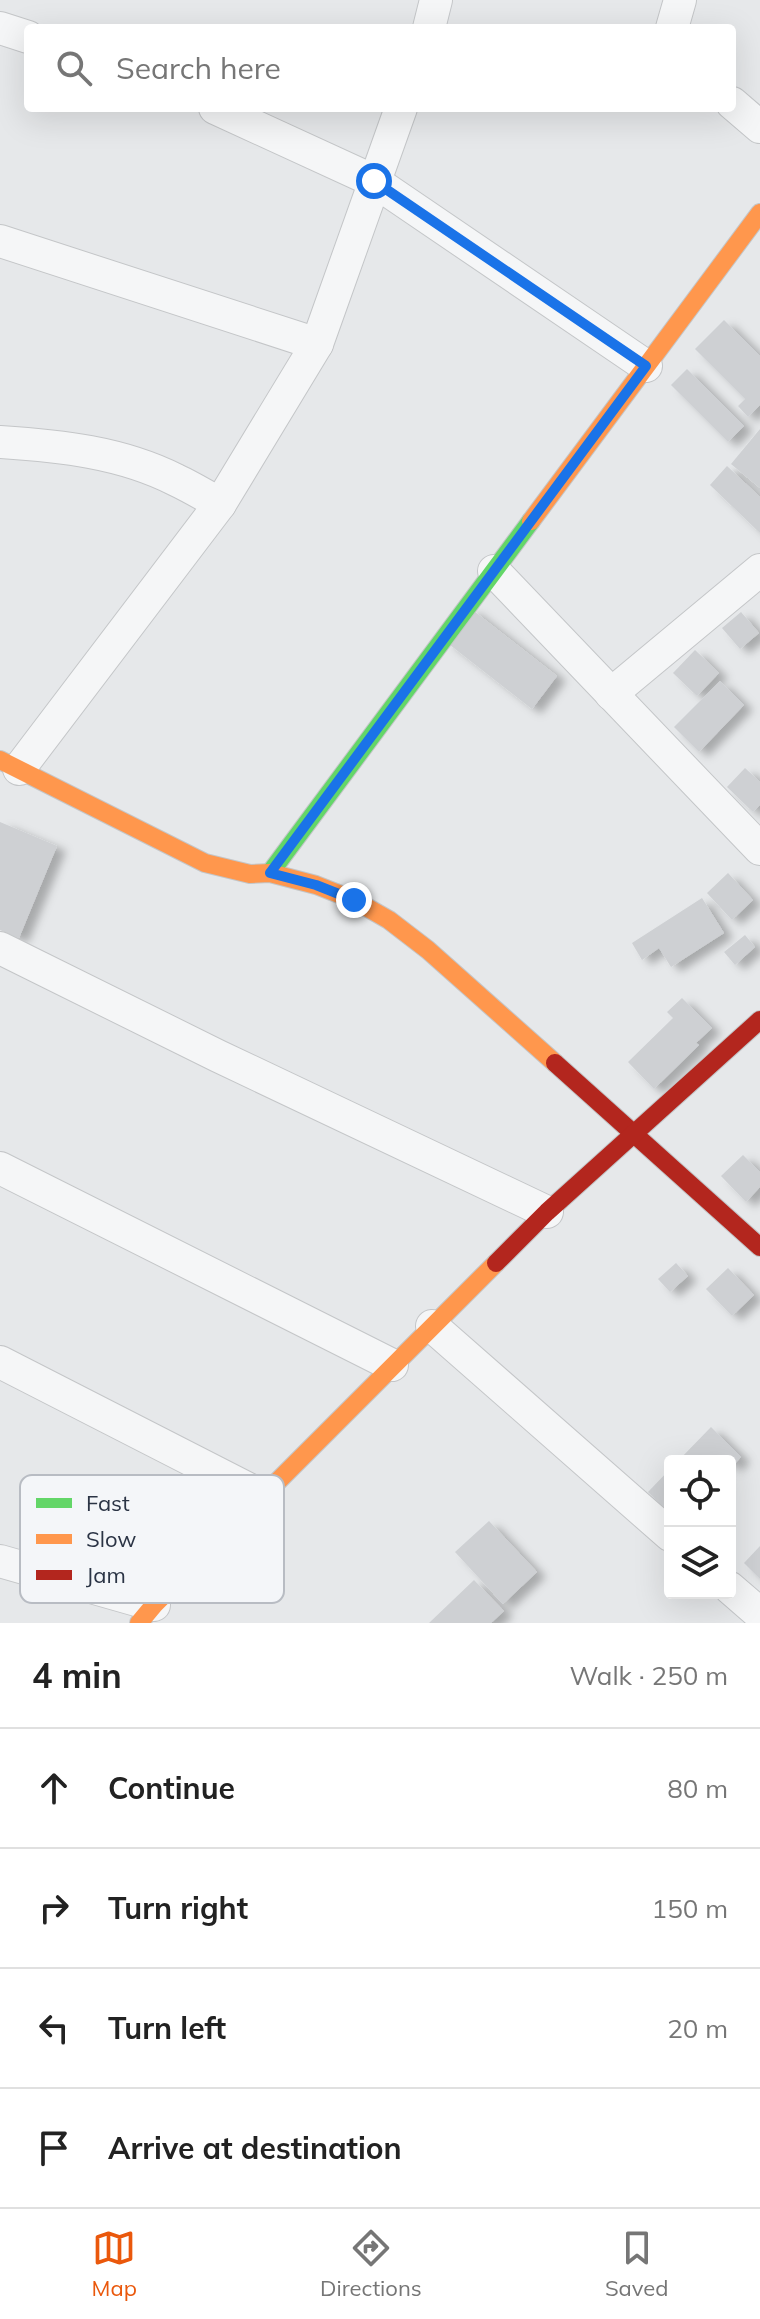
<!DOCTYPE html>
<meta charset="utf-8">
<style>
:root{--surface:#fff;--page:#f6f6f6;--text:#222;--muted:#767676;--line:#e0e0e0;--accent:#ea580c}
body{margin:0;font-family:Mulish,sans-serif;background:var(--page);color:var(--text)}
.controls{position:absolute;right:24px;bottom:24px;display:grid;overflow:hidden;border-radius:8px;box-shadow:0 8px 32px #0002}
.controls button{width:72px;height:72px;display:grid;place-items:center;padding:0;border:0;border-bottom:2px solid var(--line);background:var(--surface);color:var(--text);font:40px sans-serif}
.stop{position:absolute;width:24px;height:24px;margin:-18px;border:6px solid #1a73e8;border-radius:50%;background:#fff}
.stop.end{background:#1a73e8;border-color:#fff;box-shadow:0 2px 8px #0008}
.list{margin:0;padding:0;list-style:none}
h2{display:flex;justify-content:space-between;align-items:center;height:104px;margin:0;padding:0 32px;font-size:34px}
h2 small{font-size:26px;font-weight:400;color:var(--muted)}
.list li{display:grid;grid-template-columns:52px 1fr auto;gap:24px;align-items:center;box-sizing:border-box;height:120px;padding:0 32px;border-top:2px solid var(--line)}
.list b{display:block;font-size:30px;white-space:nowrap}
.list em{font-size:26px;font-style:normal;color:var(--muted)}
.icon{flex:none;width:44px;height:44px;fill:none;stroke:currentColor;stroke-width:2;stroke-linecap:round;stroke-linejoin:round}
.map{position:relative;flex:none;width:760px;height:1623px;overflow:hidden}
.search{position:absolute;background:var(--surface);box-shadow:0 8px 32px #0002;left:24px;right:24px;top:24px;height:88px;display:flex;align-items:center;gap:20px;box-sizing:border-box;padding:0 28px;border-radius:8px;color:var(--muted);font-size:30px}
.sheet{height:584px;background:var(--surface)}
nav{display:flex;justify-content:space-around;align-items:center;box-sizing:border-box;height:112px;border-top:2px solid var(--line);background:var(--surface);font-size:22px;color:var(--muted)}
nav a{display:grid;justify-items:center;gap:4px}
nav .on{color:var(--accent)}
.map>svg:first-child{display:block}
.building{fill:#ced0d3;filter:url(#shadow)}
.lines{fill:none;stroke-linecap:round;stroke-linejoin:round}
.street-casing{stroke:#c4c6c8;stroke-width:34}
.fast-casing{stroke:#c4c6c8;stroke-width:20}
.slow-casing{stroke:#c4c6c8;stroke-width:20}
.jam-casing{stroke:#c4c6c8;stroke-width:20}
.street{stroke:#f5f6f7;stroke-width:32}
.fast{stroke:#63d668;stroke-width:18}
.slow{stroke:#ff974d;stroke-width:18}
.jam{stroke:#b3261e;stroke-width:18}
.route{stroke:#1a73e8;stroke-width:10}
.key{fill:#f4f6f9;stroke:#b8bcc3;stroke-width:2}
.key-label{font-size:22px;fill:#2b3445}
</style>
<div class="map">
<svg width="760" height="1623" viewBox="0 0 760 1623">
<defs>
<filter id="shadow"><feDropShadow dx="9" dy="5" stdDeviation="4" flood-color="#0004"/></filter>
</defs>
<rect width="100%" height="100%" fill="#e6e8ea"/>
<g class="building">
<polygon points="724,320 760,356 760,405 748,417 738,406 745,399 695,349"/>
<polygon points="687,369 744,426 728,442 671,385"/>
<polygon points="760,429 760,488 731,464"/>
<polygon points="727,466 760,497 760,533 710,485"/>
<polygon points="470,608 557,676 532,709 445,641"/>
<polygon points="741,612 759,633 740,649 722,628"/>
<polygon points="695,650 719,673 697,696 673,673"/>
<polygon points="720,681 744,705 699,752 674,727"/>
<polygon points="745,768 760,782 760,805 753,812 727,787"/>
<polygon points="0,822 57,846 19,938 0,930"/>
<polygon points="728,873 753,900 732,920 707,893"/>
<polygon points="702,898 724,933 671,967 659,948 642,960 632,943"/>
<polygon points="745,935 755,947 735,965 724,952"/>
<polygon points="682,998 712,1028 696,1043 699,1045 654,1089 628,1062 673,1018 667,1012"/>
<polygon points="743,1155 760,1172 760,1187 746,1202 721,1176"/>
<polygon points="676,1263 688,1276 670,1292 658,1279"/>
<polygon points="728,1268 754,1295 732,1316 706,1289"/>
<polygon points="711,1427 741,1457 730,1469 730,1461 678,1461"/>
<polygon points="670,1469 670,1514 648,1492"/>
<polygon points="489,1521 537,1572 503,1604 455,1552"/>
<polygon points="760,1546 760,1579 744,1563"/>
<polygon points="474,1580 504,1611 491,1623 429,1623"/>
</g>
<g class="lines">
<g class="street-casing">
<g id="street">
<polyline points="0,28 28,37"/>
<polyline points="429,28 436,0"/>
<polyline points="672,28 680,0"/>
<polyline points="732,103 760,127"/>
<polyline points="215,108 374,181 646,366"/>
<polyline points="0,241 317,344"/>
<path d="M0,442C60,446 121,452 176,480C191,487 206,496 220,504"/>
<polyline points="494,571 760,849"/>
<polyline points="611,694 760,570"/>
<polyline points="19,769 220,504 317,344 401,108"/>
<polyline points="0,948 218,1056 547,1212"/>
<polyline points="0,1168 392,1365"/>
<polyline points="432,1326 670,1535"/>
<polyline points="0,1362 264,1497"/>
<polyline points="0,1561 154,1605"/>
<polyline points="730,1588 760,1614"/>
</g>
</g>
<g class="fast-casing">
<polyline id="fast" points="270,873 531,521"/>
</g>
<g class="slow-casing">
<g id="slow">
<polyline points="531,521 760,213"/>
<polyline points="0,760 205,863 250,874 270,873 316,885 354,900 389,920 428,950 555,1063"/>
<polyline points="139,1623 154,1605 496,1263"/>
</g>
</g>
<g class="jam-casing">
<g id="jam">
<polyline points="555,1063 760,1247"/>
<polyline points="496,1263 547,1212 760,1020"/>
</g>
</g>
<use href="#street" class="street"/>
<use href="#fast" class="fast"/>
<use href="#slow" class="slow"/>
<use href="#jam" class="jam"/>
</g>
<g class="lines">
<polyline class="route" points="354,900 316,885 270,873 646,366 374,181"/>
</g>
<rect x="20" y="1475" width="264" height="128" rx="12" class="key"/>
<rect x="36" y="1498" width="36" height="10" fill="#63d668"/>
<rect x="36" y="1534" width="36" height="10" fill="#ff974d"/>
<rect x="36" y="1570" width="36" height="10" fill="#b3261e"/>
<g class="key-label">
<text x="86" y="1511">Fast</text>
<text x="86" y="1547">Slow</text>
<text x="86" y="1583">Jam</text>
</g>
</svg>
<div class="controls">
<button><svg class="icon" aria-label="locate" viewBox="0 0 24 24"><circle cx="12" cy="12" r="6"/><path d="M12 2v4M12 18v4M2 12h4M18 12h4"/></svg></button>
<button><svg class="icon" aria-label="layers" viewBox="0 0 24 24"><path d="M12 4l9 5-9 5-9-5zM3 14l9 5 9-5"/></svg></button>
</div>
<div class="stop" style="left:374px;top:181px"></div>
<div class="stop end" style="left:354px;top:900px"></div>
<div class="search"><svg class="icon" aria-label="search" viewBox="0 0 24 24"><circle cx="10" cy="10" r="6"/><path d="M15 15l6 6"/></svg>Search here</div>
</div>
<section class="sheet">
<h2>4 min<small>Walk · 250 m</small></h2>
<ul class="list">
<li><svg class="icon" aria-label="ahead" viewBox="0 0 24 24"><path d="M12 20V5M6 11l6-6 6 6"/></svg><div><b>Continue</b></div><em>80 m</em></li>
<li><svg class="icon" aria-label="right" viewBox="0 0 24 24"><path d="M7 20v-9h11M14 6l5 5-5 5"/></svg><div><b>Turn right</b></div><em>150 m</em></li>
<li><svg class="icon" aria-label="left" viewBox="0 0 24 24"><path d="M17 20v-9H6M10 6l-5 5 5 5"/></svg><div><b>Turn left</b></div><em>20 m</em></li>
<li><svg class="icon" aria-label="arrive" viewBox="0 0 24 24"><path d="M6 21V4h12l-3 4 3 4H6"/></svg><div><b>Arrive at destination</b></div></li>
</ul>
</section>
<nav>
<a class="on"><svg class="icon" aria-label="map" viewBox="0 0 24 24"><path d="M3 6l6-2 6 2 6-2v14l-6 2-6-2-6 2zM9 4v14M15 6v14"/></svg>Map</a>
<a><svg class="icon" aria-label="directions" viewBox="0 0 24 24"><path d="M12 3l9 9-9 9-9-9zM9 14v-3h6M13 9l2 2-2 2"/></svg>Directions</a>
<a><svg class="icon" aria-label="saved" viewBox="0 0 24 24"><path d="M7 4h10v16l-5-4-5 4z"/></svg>Saved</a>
</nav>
